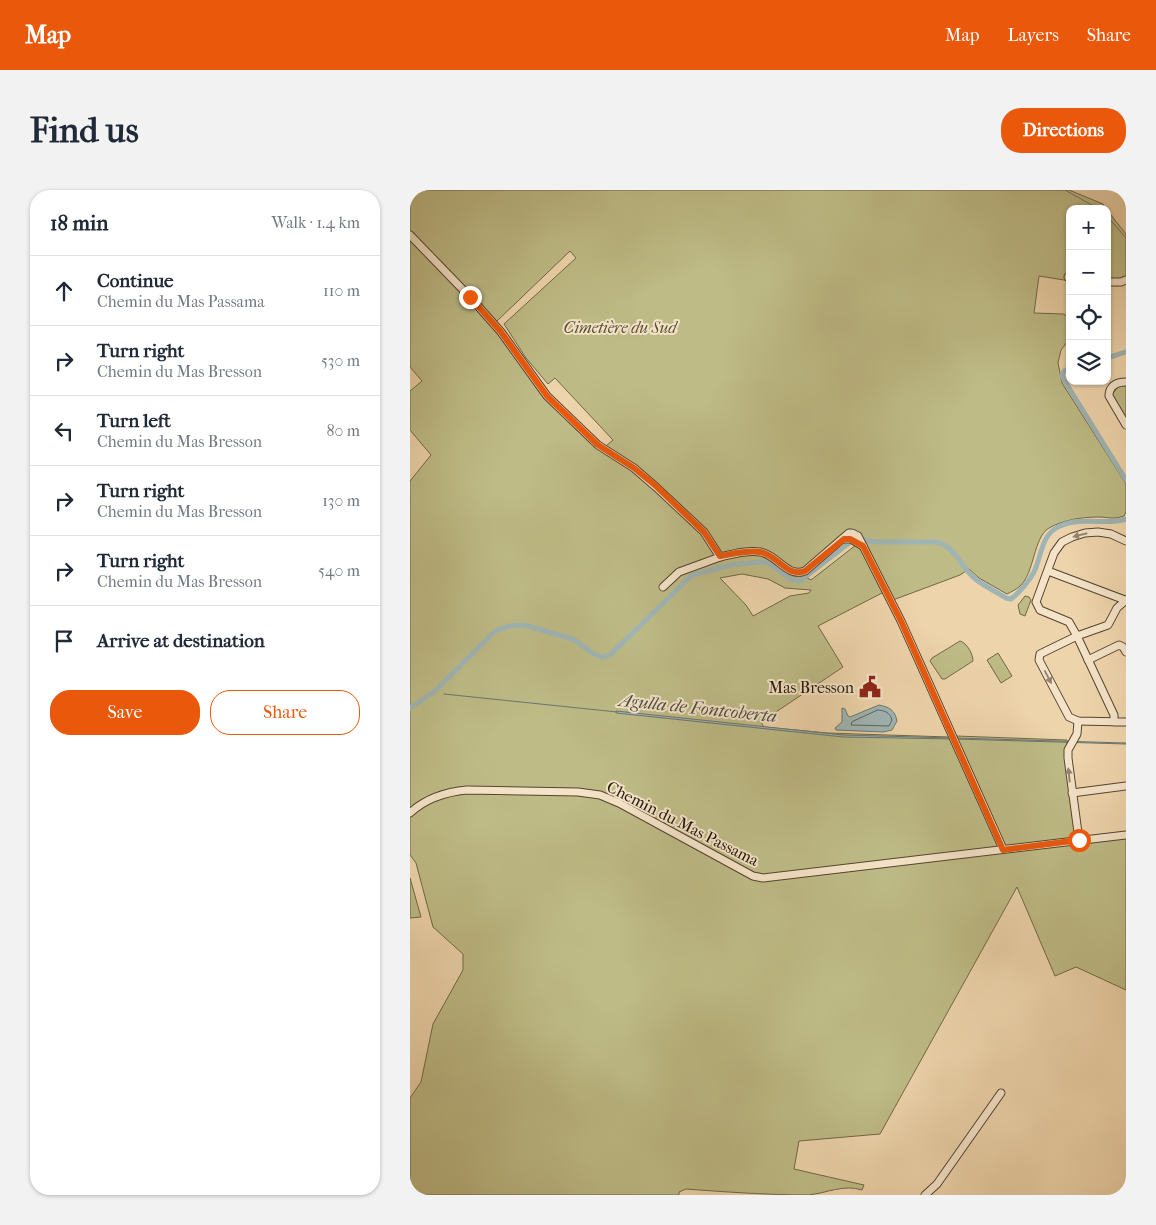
<!DOCTYPE html>
<meta charset="utf-8">
<style>
:root{--surface:#fff;--page:#f2f2f3;--text:#1f2937;--muted:#747a83;--line:#e0e1e3;--accent:#ea580c}
body{margin:0;font-family:"IM FELL French Canon",serif;background:var(--page);color:var(--text)}
.controls{position:absolute;right:15px;top:15px;display:grid;overflow:hidden;border-radius:10px;box-shadow:0 1px 4px #0004}
.controls button{width:45px;height:45px;display:grid;place-items:center;padding:0;border:0;border-bottom:1px solid var(--line);background:var(--surface);color:var(--text);font:25px sans-serif}
.stop{position:absolute;width:15px;height:15px;margin:-11px;border:4px solid #ea580c;border-radius:50%;background:#fff}
.stop.end{background:#ea580c;border-color:#fff;box-shadow:0 1px 5px #0008}
.list{margin:0;padding:0;list-style:none}
h2{display:flex;justify-content:space-between;align-items:center;height:65px;margin:0;padding:0 20px;font-size:21px}
h2 small{font-size:16px;font-weight:400;color:var(--muted)}
.list li{display:grid;grid-template-columns:32px 1fr auto;gap:15px;align-items:center;box-sizing:border-box;height:70px;padding:0 20px;border-top:1px solid var(--line)}
.list b{display:block;font-size:19px;white-space:nowrap}
.list p{margin:0;font-size:16px;white-space:nowrap;color:var(--muted)}
.list em{font-size:16px;font-style:normal;color:var(--muted)}
.actions{display:flex;gap:10px;padding:15px 20px}
.actions a{flex:1;padding:11px 0;border:1px solid var(--accent);border-radius:20px;text-align:center;font-size:18px;color:var(--accent)}
.actions .main{background:var(--accent);color:#fff}
.icon{flex:none;width:28px;height:28px;fill:none;stroke:currentColor;stroke-width:2;stroke-linecap:round;stroke-linejoin:round}
.map{position:relative;flex:none;width:716px;height:1005px;overflow:hidden;border-radius:20px}
header{display:flex;align-items:center;gap:30px;box-sizing:border-box;height:70px;padding:0 25px;background:var(--accent);color:#fff}
header strong{font-size:24px}
nav{display:flex;gap:28px;margin-inline-start:auto;font-size:18px}
.intro{display:flex;align-items:center;justify-content:space-between;box-sizing:border-box;height:120px;padding:0 30px}
h1{margin:0;font-size:35px}
.button{padding:12px 22px;border-radius:20px;background:var(--accent);color:#fff;font-size:18px;font-weight:700}
main{display:flex;gap:30px;padding:0 30px}
aside{flex:1;background:var(--surface);border-radius:20px;box-shadow:0 1px 4px #0004}
.map>svg:first-child{display:block}
.green{fill:#bebb86;stroke:#6f6846;fill-rule:evenodd}
.water{fill:#9fb5b5;stroke:#6c756f}
.lines{fill:none;stroke-linecap:round;stroke-linejoin:round}
.shore{stroke:#60645e;stroke-width:1}
.stream{stroke:#6c756f;stroke-width:1}
.canal{stroke:#9fb5b5;stroke-width:5}
.minor-casing{stroke:#544430;stroke-width:9}
.minor{stroke:#f4e3c8;stroke-width:7}
.oneway{fill:#958671}
.route{stroke:#ea580c;stroke-width:6}
.labels{text-anchor:middle;stroke-width:4;stroke-linejoin:round;paint-order:stroke}
.park-label{font-size:16px;font-style:italic;fill:#574e33;stroke:#f4e3c8}
.poi-label{font-size:16px;fill:#201407;stroke:#f4e3c8;text-anchor:end}
.street-label{font-size:16px;fill:#201407;stroke:#f4e3c8}
.water-label{font-size:18px;font-style:italic;fill:#4c4c44;stroke:#f4e3c8}
</style>
<header>
<strong>Map</strong>
<nav><a>Map</a><a>Layers</a><a>Share</a></nav>
</header>
<div class="intro"><h1>Find us</h1><a class="button">Directions</a></div>
<main>
<aside>
<h2>18 min<small>Walk · 1.4 km</small></h2>
<ul class="list">
<li><svg class="icon" aria-label="ahead" viewBox="0 0 24 24"><path d="M12 20V5M6 11l6-6 6 6"/></svg><div><b>Continue</b><p>Chemin du Mas Passama</p></div><em>110 m</em></li>
<li><svg class="icon" aria-label="right" viewBox="0 0 24 24"><path d="M7 20v-9h11M14 6l5 5-5 5"/></svg><div><b>Turn right</b><p>Chemin du Mas Bresson</p></div><em>530 m</em></li>
<li><svg class="icon" aria-label="left" viewBox="0 0 24 24"><path d="M17 20v-9H6M10 6l-5 5 5 5"/></svg><div><b>Turn left</b><p>Chemin du Mas Bresson</p></div><em>80 m</em></li>
<li><svg class="icon" aria-label="right" viewBox="0 0 24 24"><path d="M7 20v-9h11M14 6l5 5-5 5"/></svg><div><b>Turn right</b><p>Chemin du Mas Bresson</p></div><em>130 m</em></li>
<li><svg class="icon" aria-label="right" viewBox="0 0 24 24"><path d="M7 20v-9h11M14 6l5 5-5 5"/></svg><div><b>Turn right</b><p>Chemin du Mas Bresson</p></div><em>540 m</em></li>
<li><svg class="icon" aria-label="arrive" viewBox="0 0 24 24"><path d="M6 21V4h12l-3 4 3 4H6"/></svg><div><b>Arrive at destination</b></div></li>
</ul>
<div class="actions"><a class="main">Save</a><a>Share</a></div>
</aside>
<div class="map">
<svg width="716" height="1005" viewBox="0 0 716 1005">
<rect width="100%" height="100%" fill="#eed4ab"/>
<filter id="stains"><feTurbulence type="fractalNoise" baseFrequency=".004" numOctaves="4"/><feColorMatrix values="0 0 0 0 .2 0 0 0 0 .09 0 0 0 0 .02 0 0 0 .5 -.17"/></filter>
<radialGradient id="worn" r=".72"><stop offset=".6" stop-color="#630" stop-opacity="0"/><stop offset="1" stop-color="#630" stop-opacity=".3"/></radialGradient>
<g class="green">
<path d="M0,0H659L693,14L696,19H660V91L629,86L624,123L654,124L660,130L658,151L651,160L648,173L652,193L716,294V322L714,326C701,330 700,327 688,327C672,327 653,330 639,338C623,348 625,382 610,396C607,399 601,402 597,404L569,388L559,379L550,385L483,410L452,346L446,341L439,339L394,379L388,382L360,363L311,364L225,276L196,256L203,250L145,188L138,194L116,168L94,134L166,68L160,61L86,132L0,42Z"/>
<polygon points="697,20 716,44 716,93 707,96 697,95"/>
<path d="M0,48L59,109L167,238L223,279L292,343L310,369C324,366 347,359 360,368C367,373 375,382 383,385C390,388 391,384 401,390L446,355L450,357L474,402L408,436L433,477L351,532L354,537L417,543L539,547L590,658L353,685L344,684L190,602L57,597C31,600 22,606 0,620V291L21,265L0,240V201L12,191L0,177ZM332,384L358,389L375,398L401,400L399,403L380,406L343,426L336,415L310,388Z"/>
<polygon points="716,195 716,225 713,224 703,210 702,205 708,196"/>
<polygon points="615,406 619,407 621,410 615,426 610,424 608,415"/>
<path d="M550,451C557,453 563,464 563,471L535,489H532L520,471L522,468Z"/>
<polygon points="588,463 602,486 591,493 577,470"/>
<polygon points="546,546 657,550 656,560 667,648 595,657"/>
<path d="M57,602L168,605L189,607L208,615L342,689L716,647V800L666,777L645,786L607,697L470,944L389,951L384,979L454,995L452,1000C435,994 416,1003 399,1005C359,1005 316,1002 276,999L269,1002V1005H0V908L11,892L23,834L53,780V764L23,737L6,673L0,665V626L28,608Z"/>
<polygon points="0,688 11,727 0,728"/>
</g>
<g class="water">
<path d="M469,515C479,517 485,520 487,531L482,540L473,542L426,540L425,538L432,532V518L435,519L438,526L440,527Z"/>
<polygon points="206,521 433,545 543,548 544,549 433,547 206,523"/>
<polygon points="544,548 716,553 716,554 545,549"/>
</g>
<g class="lines">
<path class="shore" d="M468,520C475,521 480,522 482,530L479,536L441,535L442,532Z"/>
<g class="stream">
<polyline points="655,0 689,19"/>
<polyline points="697,26 716,48"/>
<polyline points="34,504 207,522"/>
</g>
<g class="canal">
<polyline points="697,168 716,162"/>
<polyline points="660,178 654,181 652,185 654,190 716,290"/>
<path d="M452,349L465,352H526C545,356 549,374 562,386C568,393 587,402 596,408L601,409C609,403 619,391 624,382C632,365 631,344 650,336C673,326 696,336 716,329"/>
<polyline points="0,518 24,502 85,441 99,436 114,435 163,449 184,464 192,467 200,465 282,385 321,375 350,372 358,373 381,389 390,391 439,353"/>
</g>
<g class="minor-casing">
<g id="minor">
<path d="M0,45L60,107L91,142L137,206L188,255L224,278L246,297L294,342L310,367C323,364 337,360 350,362C368,365 377,388 395,381L439,343H442L448,346L491,431L593,659"/>
<polyline points="658,87 660,87"/>
<polyline points="697,92 711,92 716,90"/>
<path d="M716,192C706,192 699,196 699,206L716,235"/>
<polyline points="434,349 441,349 453,356"/>
<polyline points="716,351 701,344 688,342 675,343 662,347 652,352 644,363 626,412 630,420 659,432 667,446 698,435 707,418 716,410"/>
<polyline points="638,381 715,410"/>
<polyline points="253,397 269,382 310,367"/>
<polyline points="678,470 709,455 713,457 716,462"/>
<polyline points="668,531 667,544 658,560 658,568 669,650"/>
<polyline points="704,532 704,525 667,446 630,464 629,470 659,527 668,531 716,532"/>
<polyline points="662,603 716,596"/>
<path d="M0,623C16,608 36,602 57,600L168,602L190,605L209,613L343,686L353,688L716,645"/>
<polyline points="515,1005 527,994 591,903"/>
</g>
</g>
<use href="#minor" class="minor"/>
</g>
<defs><path id="oneway-solid" d="M-6-.8H1V-3.2L6.5 0L1 3.2V.8H-6Z" transform="scale(1.25)"/></defs>
<g class="oneway">
<use href="#oneway-solid" transform="translate(670 345) rotate(166)"/>
<use href="#oneway-solid" transform="translate(638 487) rotate(62)"/>
<use href="#oneway-solid" transform="translate(659 585) rotate(-96)"/>
</g>
<g class="lines">
<path class="route" d="M60,107L91,142L137,206L188,255L224,278L246,296L294,342L310,366C323,364 337,360 350,362C368,365 377,388 395,381L434,349H440L453,356L491,431L593,660L669,650"/>
</g>
<defs>
<g id="civic-bare" transform="scale(1.725)"><path d="M-.6-6.5H3V-4.5H.6V-3L4-1V1h2V6H-6V1h2V-1L-.6-3ZM-1.2 2.5V6h2.4V2.5Z" fill="#8f2418" stroke="#f4e3c8" stroke-width="2.5" paint-order="stroke"/></g>
</defs>
<g fill-rule="evenodd">
<use href="#civic-bare" x="460" y="497"/>
</g>
<g class="labels">
<g class="park-label">
<text x="210" y="143">Cimetière du Sud</text>
</g>
<g class="poi-label">
<text x="444" y="503">Mas Bresson</text>
</g>
<g class="street-label">
<text transform="translate(273 633) rotate(27)" y="6">Chemin du Mas Passama</text>
</g>
<g class="water-label">
<text transform="translate(288 518) rotate(6)" y="6">Agulla de Fontcoberta</text>
</g>
</g>
<rect width="100%" height="100%" filter="url(#stains)"/>
<rect width="100%" height="100%" fill="url(#worn)"/>
</svg>
<div class="controls">
<button>+</button>
<button>−</button>
<button><svg class="icon" aria-label="locate" viewBox="0 0 24 24"><circle cx="12" cy="12" r="6"/><path d="M12 2v4M12 18v4M2 12h4M18 12h4"/></svg></button>
<button><svg class="icon" aria-label="layers" viewBox="0 0 24 24"><path d="M12 4l9 5-9 5-9-5zM3 14l9 5 9-5"/></svg></button>
</div>
<div class="stop" style="left:669px;top:650px"></div>
<div class="stop end" style="left:60px;top:107px"></div>
</div>
</main>
